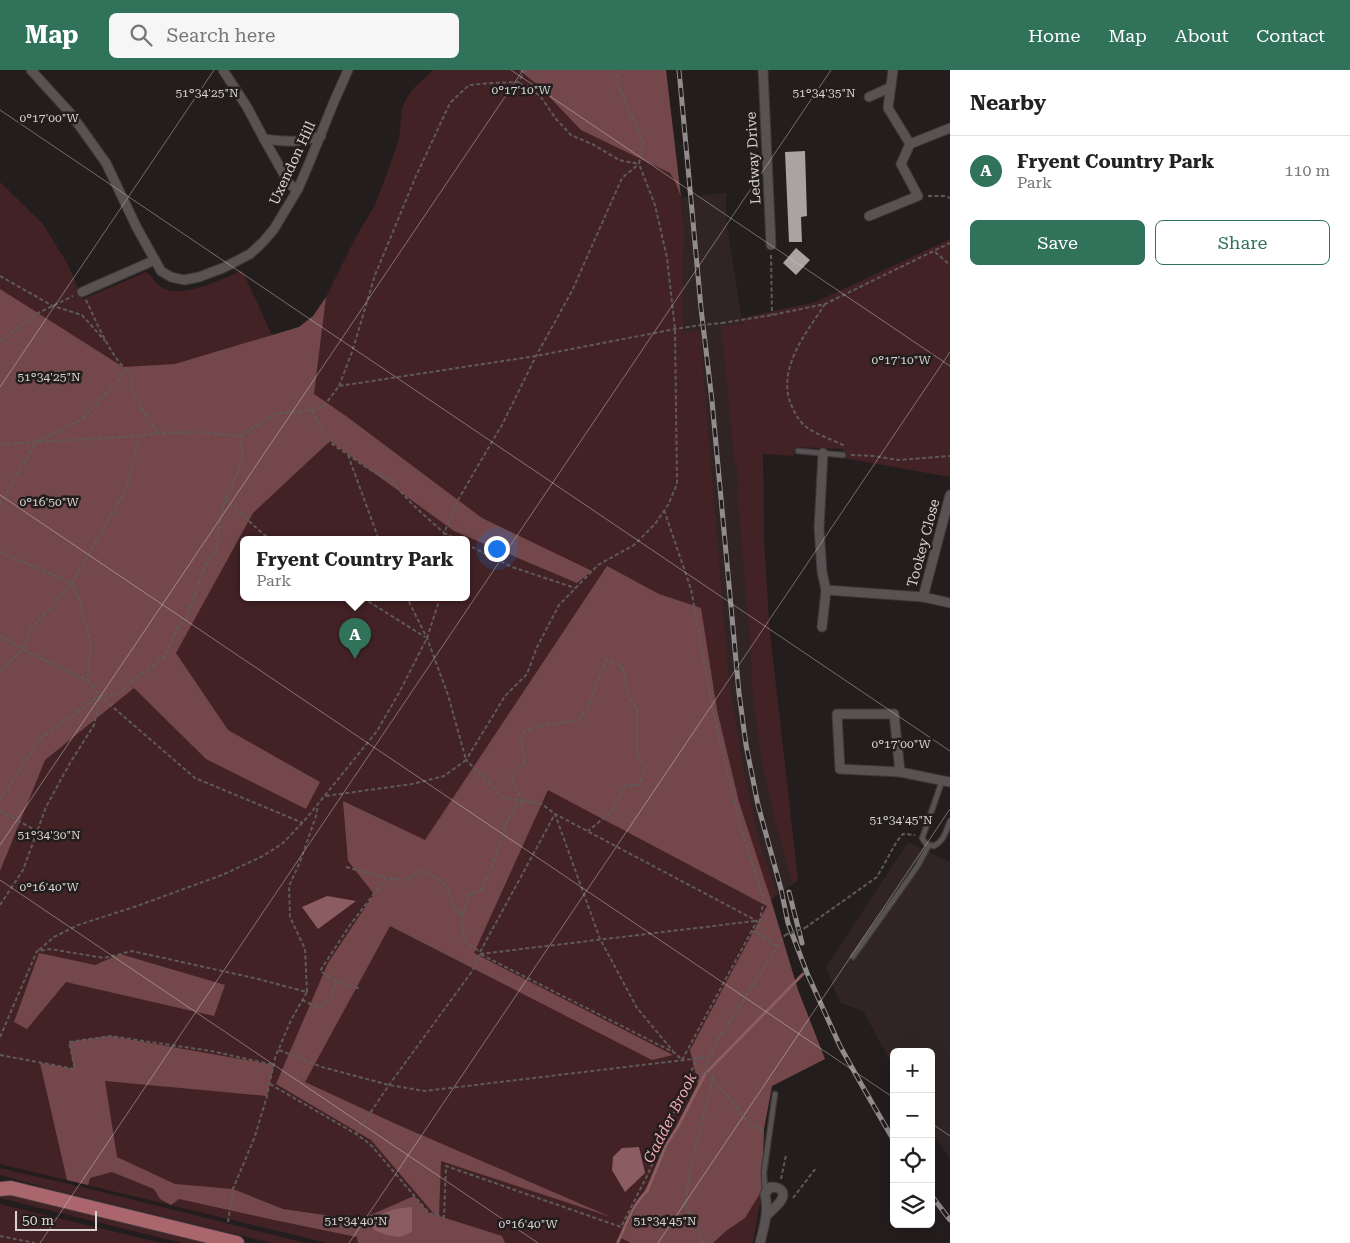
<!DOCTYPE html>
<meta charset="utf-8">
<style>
:root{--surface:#fff;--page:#f6f6f6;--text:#222;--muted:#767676;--line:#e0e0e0;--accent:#31725b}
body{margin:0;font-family:"Roboto Serif",serif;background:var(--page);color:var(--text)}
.controls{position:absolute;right:15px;bottom:15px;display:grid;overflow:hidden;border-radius:8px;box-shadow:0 5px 20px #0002}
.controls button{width:45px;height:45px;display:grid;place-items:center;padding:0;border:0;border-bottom:1px solid var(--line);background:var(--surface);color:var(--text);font:25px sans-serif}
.scale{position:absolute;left:15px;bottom:12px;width:82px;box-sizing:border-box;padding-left:5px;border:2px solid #d8d4d4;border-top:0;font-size:14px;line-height:18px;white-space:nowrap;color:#d8d4d4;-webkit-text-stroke:4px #231d1d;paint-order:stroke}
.you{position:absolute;left:496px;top:478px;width:18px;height:18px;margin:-12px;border:4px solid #fff;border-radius:50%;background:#1a73e8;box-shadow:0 0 0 8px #1a73e833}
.badge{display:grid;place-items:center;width:32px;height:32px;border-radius:50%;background:var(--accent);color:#fff;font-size:16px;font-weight:700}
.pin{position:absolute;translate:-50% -41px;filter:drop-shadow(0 1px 2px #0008)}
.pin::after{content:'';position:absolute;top:26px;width:18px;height:15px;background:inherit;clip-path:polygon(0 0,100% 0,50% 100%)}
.popup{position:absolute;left:240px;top:466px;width:230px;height:65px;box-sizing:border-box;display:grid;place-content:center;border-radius:8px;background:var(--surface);filter:drop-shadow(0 1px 4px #0005);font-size:16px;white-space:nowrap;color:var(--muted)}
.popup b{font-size:19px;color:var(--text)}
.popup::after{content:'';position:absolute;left:50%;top:100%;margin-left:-10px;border:10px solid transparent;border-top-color:var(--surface)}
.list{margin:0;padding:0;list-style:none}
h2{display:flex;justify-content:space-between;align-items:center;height:65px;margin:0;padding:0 20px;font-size:21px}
h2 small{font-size:16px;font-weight:400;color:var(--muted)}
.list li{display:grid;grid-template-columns:32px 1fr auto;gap:15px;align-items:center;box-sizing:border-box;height:70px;padding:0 20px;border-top:1px solid var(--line)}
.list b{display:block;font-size:19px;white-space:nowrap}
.list p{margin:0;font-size:16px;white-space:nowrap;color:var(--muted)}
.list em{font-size:16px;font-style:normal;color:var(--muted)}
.actions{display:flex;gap:10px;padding:15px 20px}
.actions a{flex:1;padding:11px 0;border:1px solid var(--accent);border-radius:8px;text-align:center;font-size:18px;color:var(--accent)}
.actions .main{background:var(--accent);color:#fff}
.icon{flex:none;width:28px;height:28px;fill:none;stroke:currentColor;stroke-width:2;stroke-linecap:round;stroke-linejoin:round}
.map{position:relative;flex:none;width:950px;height:1173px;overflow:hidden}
header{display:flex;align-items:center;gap:30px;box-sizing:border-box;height:70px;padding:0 25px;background:var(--accent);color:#fff}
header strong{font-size:24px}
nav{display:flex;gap:28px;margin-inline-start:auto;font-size:18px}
.search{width:350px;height:45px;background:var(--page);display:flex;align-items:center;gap:12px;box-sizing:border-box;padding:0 18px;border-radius:8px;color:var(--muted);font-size:19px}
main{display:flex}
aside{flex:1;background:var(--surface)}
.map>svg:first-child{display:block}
.built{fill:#312425}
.green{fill:#432225;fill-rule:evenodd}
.forest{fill:#74484b}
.water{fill:#8b5d61}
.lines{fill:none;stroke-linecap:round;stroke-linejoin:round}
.stream{stroke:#8b5d61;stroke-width:3}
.building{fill:#aaa3a3}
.service-casing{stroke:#3d3839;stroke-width:7}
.minor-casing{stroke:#3d3839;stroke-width:11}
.primary-casing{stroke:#3d3839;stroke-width:16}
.path{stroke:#5f5a5a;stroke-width:2;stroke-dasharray:4 2.5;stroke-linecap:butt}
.service{stroke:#585252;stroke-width:4.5}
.minor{stroke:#585252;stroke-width:9}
.primary{stroke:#ab666d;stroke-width:14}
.rail-casing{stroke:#918c8c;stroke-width:5}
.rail{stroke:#231d1d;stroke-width:3;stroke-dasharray:9;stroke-linecap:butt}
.path-bridge{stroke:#5f5a5a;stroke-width:2;stroke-dasharray:4 2.5;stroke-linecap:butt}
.ticks{fill:none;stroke:#d8d4d4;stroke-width:1;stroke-opacity:0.45}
.labels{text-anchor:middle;stroke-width:5;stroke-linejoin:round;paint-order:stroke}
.street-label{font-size:14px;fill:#d8d4d4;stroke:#231d1d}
.water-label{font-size:15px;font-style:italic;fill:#f7abb0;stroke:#231d1d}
.ticks-label{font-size:12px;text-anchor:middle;fill:#d8d4d4;stroke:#231d1d;stroke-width:5;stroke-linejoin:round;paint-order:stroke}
</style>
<header>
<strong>Map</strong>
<div class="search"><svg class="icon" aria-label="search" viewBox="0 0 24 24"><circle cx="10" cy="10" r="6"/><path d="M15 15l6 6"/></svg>Search here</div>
<nav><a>Home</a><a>Map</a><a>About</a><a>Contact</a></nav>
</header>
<main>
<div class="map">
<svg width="950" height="1173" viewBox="0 0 950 1173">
<rect width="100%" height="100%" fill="#231d1d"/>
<g class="built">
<polygon points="726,123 726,148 763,384 764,469 769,555 798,810 771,830 739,732 683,282 684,156 681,127"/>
<polygon points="908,772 950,792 950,1088 931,1062 931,982 894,982 894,998 863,941 840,933 826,897"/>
</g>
<g class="green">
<path d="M433,0H666L684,156L683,261H700L729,612L743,697L757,764L777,825L771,830L767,836L787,887L798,920L825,989L772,1016L764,1059L762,1120L753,1173H327L0,1094V112L43,154L67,193L83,229L146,202C153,205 155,215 163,218C182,229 224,209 242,200L272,265L283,262L317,265L316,258L326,227L357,165L375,135L390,95L399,69L402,38L406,29L414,18ZM244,470H466V528H244Z"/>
<polygon points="950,169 950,407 843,388 843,379 795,377 794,386 763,384 764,469 769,555 798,810 793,814 774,748 762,691 753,629 750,569 737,421 739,420 738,397 735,397 721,256 743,254 742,248 816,232"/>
<polygon points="0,1098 90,1119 306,1173 272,1173 54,1120 0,1105"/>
<polygon points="0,1122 211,1173 182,1173 0,1128"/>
<polygon points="0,1134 161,1173 0,1173"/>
</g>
<g class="forest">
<polygon points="519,0 666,0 681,127 675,111 670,103 581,60 539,16"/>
<polygon points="0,219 123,297 175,294 299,257 313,246 326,227 314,324 346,346 482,448 592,501 577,513 454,461 330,371 253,443 176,583 228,660 320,712 306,739 206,689 134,618 45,690 0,801"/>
<polygon points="607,496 659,524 701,538 717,640 739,732 771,830 798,920 825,989 772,1016 764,1059 762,1120 745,1148 726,1161 713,1173 631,1173 621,1168 698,1014 690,980 767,836 548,720 474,883 673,985 652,990 390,856 305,1012 396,1054 611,1147 441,1091 439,1146 502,1166 505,1173 358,1173 357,1167 274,1150 179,1129 171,1135 160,1129 154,1119 112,1102 90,1108 88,1115 67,1110 40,993 74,999 69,972 110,966 274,995 267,1026 105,1011 117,1087 175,1114 233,1119 283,1139 359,1150 414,1126 429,1143 435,1145 371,1070 276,1014 328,893 374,824 348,791 343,731 425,770"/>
<polygon points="39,883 95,895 120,884 225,915 214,946 66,912 27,959 14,952"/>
</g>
<g class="water">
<polygon points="327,826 356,831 318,859 302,837"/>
<polygon points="639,1077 645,1103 625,1122 612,1100 613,1087 622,1078"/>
<polygon points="412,1137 412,1162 400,1167 387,1165 374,1160 372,1154 376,1146 395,1139"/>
</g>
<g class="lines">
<path class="stream" d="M618,1172C626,1155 633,1134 647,1121L666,1075L677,1058L705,1004L803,904"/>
</g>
<g class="building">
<polygon points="805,81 807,146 801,147 802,172 789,172 785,82"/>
<polygon points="796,178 810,190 796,205 783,193"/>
</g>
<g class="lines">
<g class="service-casing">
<g id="service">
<polyline points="798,381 843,385"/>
<path d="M942,711L923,766L922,768L926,774L934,776C944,771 946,761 950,751"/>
<polyline points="853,887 917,797 929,775"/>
<polyline points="765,1123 764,1102 775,1024"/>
</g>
</g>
<g class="minor-casing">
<g id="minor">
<polyline points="31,0 71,44 106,93 137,158 161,201 171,207 184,210 199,207 223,198 250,184 263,172 274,159 298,119 310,91 333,34 348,0"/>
<polyline points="223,0 247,37 264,69 290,115 298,119"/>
<polyline points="763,0 771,175"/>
<polyline points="893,0 888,38 910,74"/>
<polyline points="869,27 891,17"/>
<path d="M264,69C289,72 297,73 321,66"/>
<polyline points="869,146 918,126 901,94 910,74 950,58"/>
<polyline points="82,222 155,190"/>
<polyline points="826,520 923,527 950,533"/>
<polyline points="923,527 950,425"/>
<polyline points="822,557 826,520 822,502 819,458 823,383"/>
<polyline points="900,702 894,644 837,644 840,699 900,702 950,712"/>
<path d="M760,1173C764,1157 769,1141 765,1124L770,1117C775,1117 779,1117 782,1121C787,1129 772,1140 766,1146"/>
</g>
</g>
<g class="primary-casing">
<polyline id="primary" points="0,1119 11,1118 237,1173"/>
</g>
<g class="path">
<polyline points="519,13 531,19 541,27 556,49 571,65 594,75 619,90 639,94"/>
<polyline points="928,126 945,126 950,128"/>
<polyline points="935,182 950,195"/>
<polyline points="771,185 772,245"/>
<polyline points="0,206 53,236 82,245 105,271"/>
<path d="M86,230C95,249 113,293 131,303C128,325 147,345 158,363"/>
<path d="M825,234C807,262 780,294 789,329C792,338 796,346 802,353C811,363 831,369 843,375V377"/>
<polyline points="722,253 772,245 825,234 950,173"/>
<polyline points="0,271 38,243 73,226"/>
<polyline points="339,316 352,282 375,205 416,106 450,33 469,15 492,13 518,12 526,0"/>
<polyline points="312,340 328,371 364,396 392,412 413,435 444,463 445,470"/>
<polyline points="0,374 139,366 158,363 198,362 240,366 274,344 312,340 324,336 339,316 536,286 675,259 701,255"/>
<polyline points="348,385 379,470"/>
<polyline points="851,385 874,386 898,390 950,386"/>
<polyline points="225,429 263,464 273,470"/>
<polyline points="0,434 37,371 81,350 118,311 125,300"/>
<polyline points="664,440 691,519 713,641 740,754 764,830 757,863"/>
<polyline points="459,470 444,463 458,430 503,353 536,286 572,221 622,108 639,94"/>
<polyline points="466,474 512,497 575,518"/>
<polyline points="0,482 72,513 127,418 139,367"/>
<polyline points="363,528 425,567"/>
<polyline points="0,566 34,585 87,610 100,626 195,708 303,753"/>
<polyline points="0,601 23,579 30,560 72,513 80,532 91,575 87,610"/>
<polyline points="326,726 412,714 444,706 466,690 448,625 427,568 407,528"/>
<polyline points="0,729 42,667 100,626 117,625 139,605 154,596 165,586 177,559 187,548 203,501 218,474 218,459 225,429 232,417 243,387 240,366"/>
<polyline points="524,731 504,728 466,690 505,626 527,604 537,577 559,535 598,495 634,475 655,454 668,435 677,414 675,259 667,188 655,135 639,94 643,72 618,15 617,0"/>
<polyline points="524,731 515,719 511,705 524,693 521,664 534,657 579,650 589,635 606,590 622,596 629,627 637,640 637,684 645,697 639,715 626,715 611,742 588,761"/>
<polyline points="0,741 37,761"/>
<polyline points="346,797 386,808"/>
<polyline points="0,835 23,800 46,737 70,693 94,655 100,627"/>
<polyline points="462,845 469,825 482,819 495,789 506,754 514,738 524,731 542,734 555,744 600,869 637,938 673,981"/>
<polyline points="805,858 877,807 897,771 903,764 915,765"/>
<polyline points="751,861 757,863 777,876"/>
<polyline points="39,880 54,867 78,855 137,836 222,805 261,787 282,774 305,750 377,661 400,621 427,568 440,528"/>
<polyline points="480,884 755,851"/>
<polyline points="336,911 320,901 350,855 386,808 407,810 421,801 436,808 447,817 452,834 462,845 464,870 480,882"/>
<polyline points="307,922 305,879 290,847 289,816 300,792 316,746 318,735"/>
<polyline points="302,930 319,938 331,927 336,911 361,919"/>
<polyline points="0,967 37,881 50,879 104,888 132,881 254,908 307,922 291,950 275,988 267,1026 255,1066 233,1119 228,1152"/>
<polyline points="279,980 322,997 389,1015 425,1021 709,987"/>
<polyline points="0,985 75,999 69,972 110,966 211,981 274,995"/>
<polyline points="270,1014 356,1064 370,1074 429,1143 444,1147 446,1096 621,1157 648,1104 697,988"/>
<polyline points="763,1059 751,1055 710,1005 705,1002 709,987 721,965 785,865"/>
<polyline points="356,1064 389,1015 473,900 480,884 480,882 555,744 757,851 682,990 675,983 480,884"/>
<polyline points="781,1109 786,1085"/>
<polyline points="793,1128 816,1098"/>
<polyline points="0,1166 35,1173"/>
<polyline points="704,1173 698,1158 685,1135 690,1099 713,1009"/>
</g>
<use href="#service" class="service"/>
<use href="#minor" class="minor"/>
<use href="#primary" class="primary"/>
<g class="rail-casing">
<g id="rail">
<polyline points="679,0 701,238 712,331 739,623 746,675 758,735 781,819 788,853 807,903 840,976 860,1012 894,1071"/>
<polyline points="789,822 802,873"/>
<polyline points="931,1125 950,1150"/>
</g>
</g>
<use href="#rail" class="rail"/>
<g class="path-bridge">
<polyline points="701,255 722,253"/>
<polyline points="785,865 805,858"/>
</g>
</g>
<path class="ticks" d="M511,0L950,296M0,40L950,681M0,317L214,0M0,425L894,1028M0,775L523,0M0,810L538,1173M931,1053L950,1066M40,1173L831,0M349,1173L950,282M658,1173L950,739"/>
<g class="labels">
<g class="street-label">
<text transform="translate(753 88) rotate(-93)" y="5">Ledway Drive</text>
<text transform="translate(292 93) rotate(-65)" y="5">Uxendon Hill</text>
<text transform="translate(923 473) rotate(-75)" y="5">Tookey Close</text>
</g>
<g class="water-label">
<text transform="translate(670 1048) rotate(-63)" y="5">Gadder Brook</text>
</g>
</g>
<g class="ticks-label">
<text x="521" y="24">0°17'10"W</text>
<text x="207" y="27">51°34'25"N</text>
<text x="824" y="27">51°34'35"N</text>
<text x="49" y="52">0°17'00"W</text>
<text x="901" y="294">0°17'10"W</text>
<text x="49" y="311">51°34'25"N</text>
<text x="49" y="436">0°16'50"W</text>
<text x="901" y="678">0°17'00"W</text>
<text x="901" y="754">51°34'45"N</text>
<text x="49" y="769">51°34'30"N</text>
<text x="49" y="821">0°16'40"W</text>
<text x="356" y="1155">51°34'40"N</text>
<text x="665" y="1155">51°34'45"N</text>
<text x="528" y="1158">0°16'40"W</text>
</g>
</svg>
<div class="controls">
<button>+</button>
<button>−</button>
<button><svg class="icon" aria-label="locate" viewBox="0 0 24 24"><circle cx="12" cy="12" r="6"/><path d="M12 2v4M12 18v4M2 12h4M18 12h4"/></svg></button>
<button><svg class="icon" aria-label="layers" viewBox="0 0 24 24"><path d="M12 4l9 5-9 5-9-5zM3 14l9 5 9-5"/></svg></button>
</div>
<div class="scale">50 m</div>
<div class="you"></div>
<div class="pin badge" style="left:355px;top:589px">A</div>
<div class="popup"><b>Fryent Country Park</b>Park</div>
</div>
<aside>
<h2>Nearby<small></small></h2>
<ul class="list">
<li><span class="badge">A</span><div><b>Fryent Country Park</b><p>Park</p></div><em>110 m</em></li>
</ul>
<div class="actions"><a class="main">Save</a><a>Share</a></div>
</aside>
</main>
